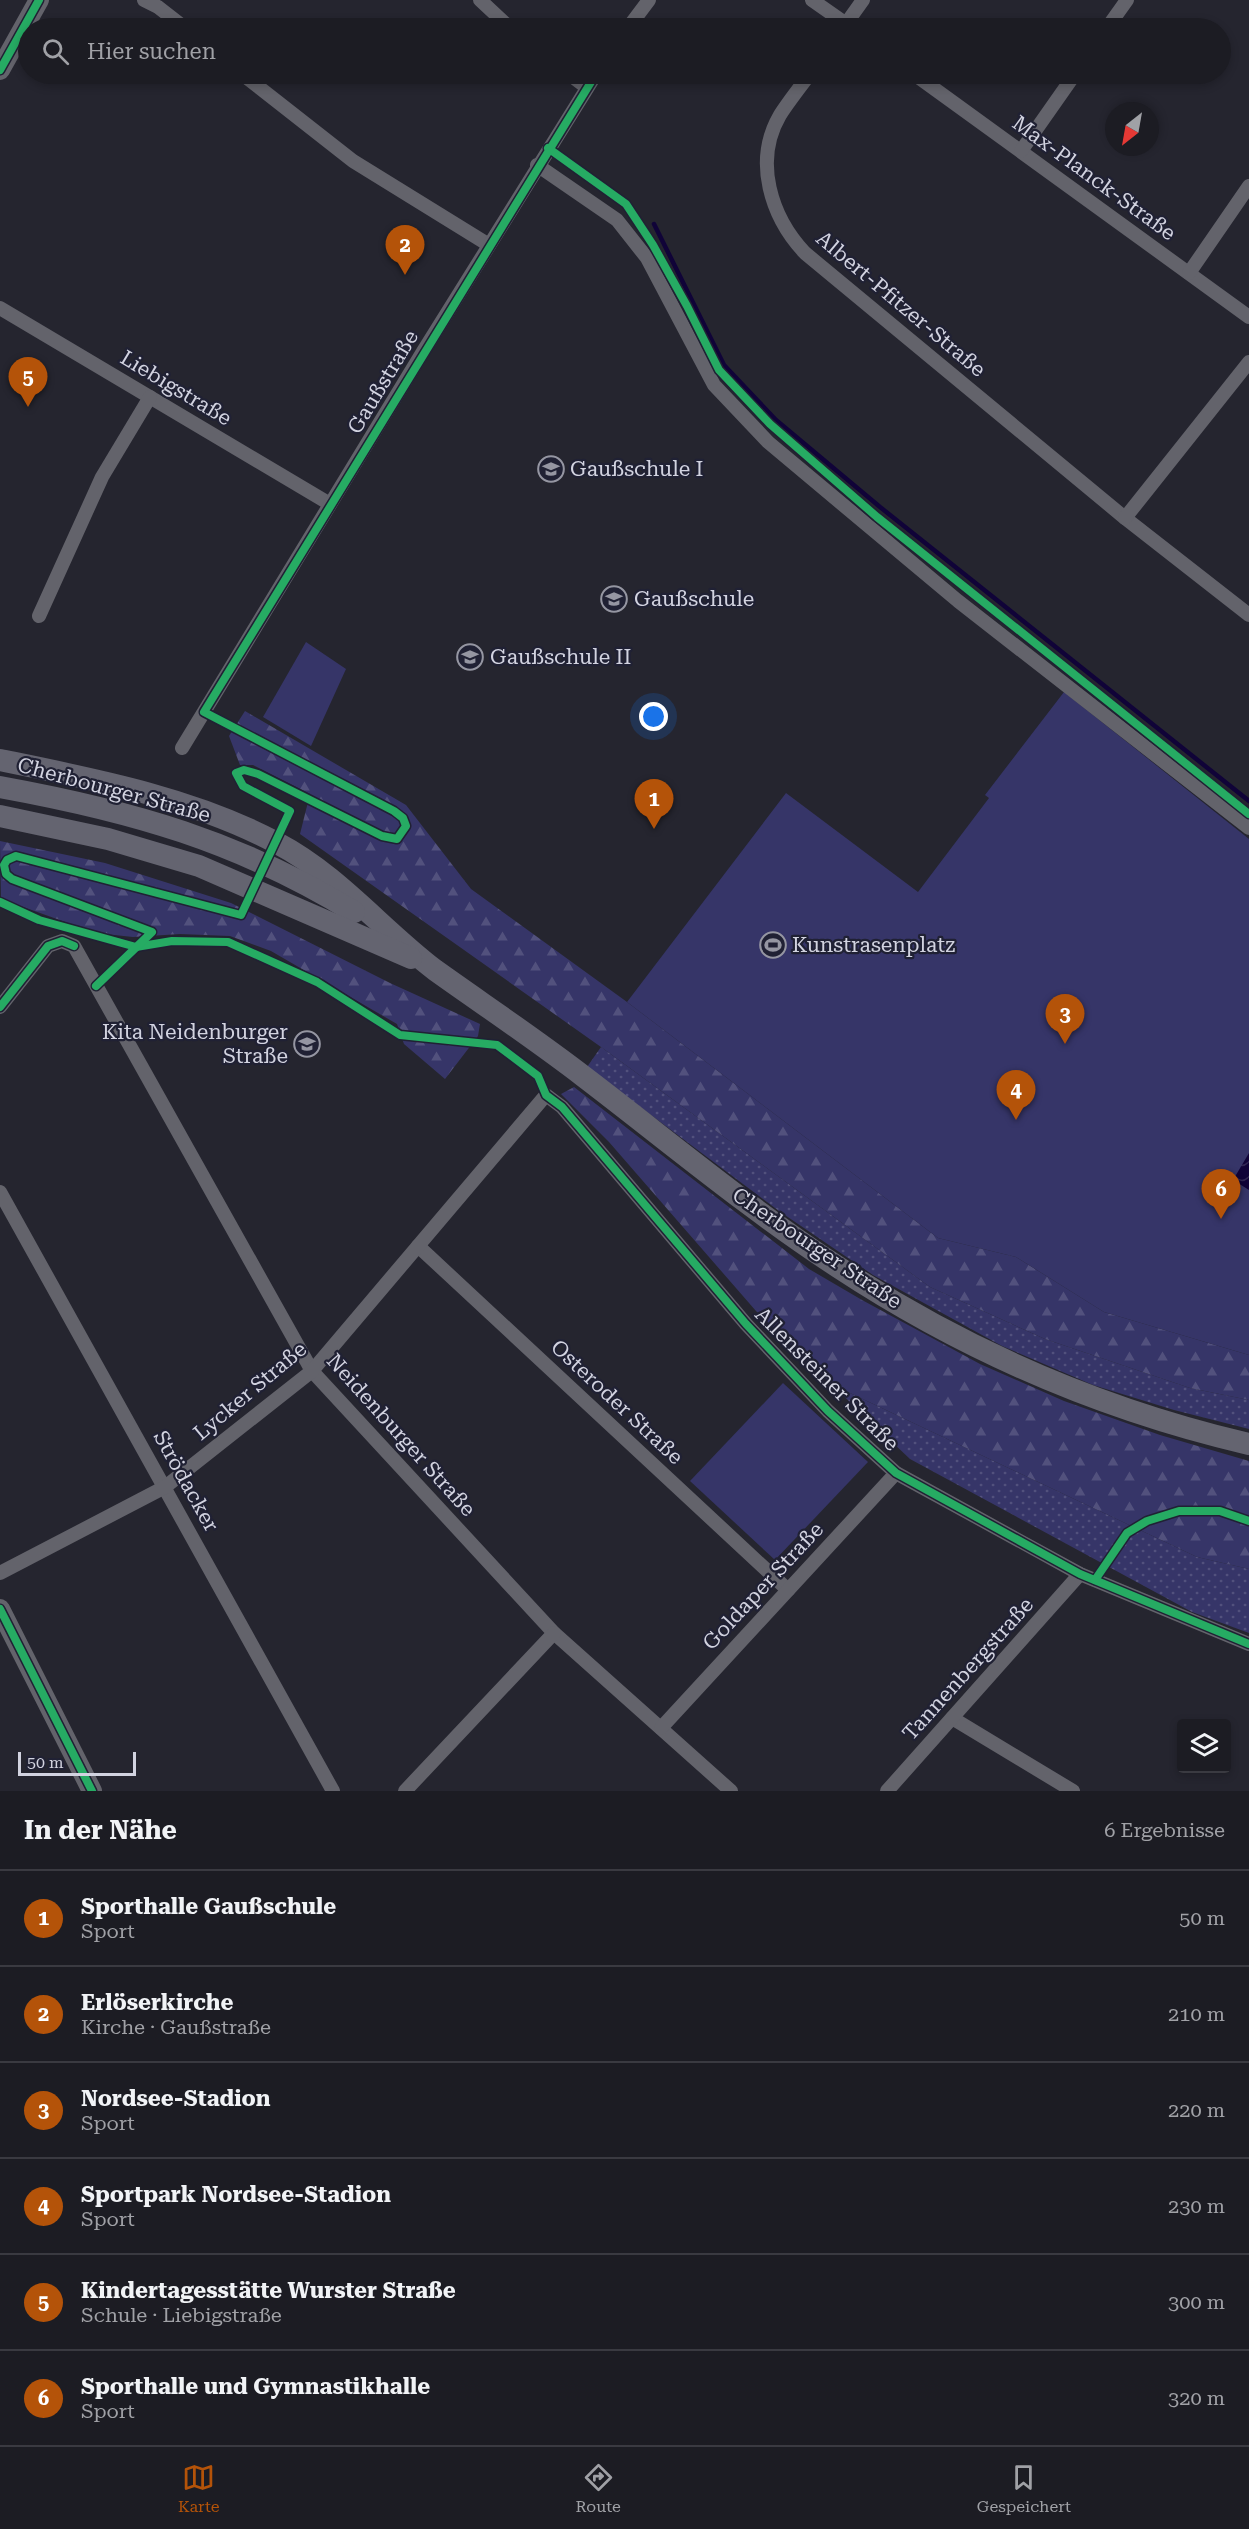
<!DOCTYPE html>
<html lang="de">
<meta charset="utf-8">
<style>
:root{--surface:#1c1c23;--page:#25252b;--text:#f1f3f6;--muted:#a0a1a6;--line:#3a3a41;--accent:#b45309}
body{margin:0;font-family:"Roboto Serif",serif;background:var(--page);color:var(--text)}
.controls{position:absolute;right:18px;bottom:18px;display:grid;overflow:hidden;border-radius:6px;box-shadow:0 3px 9px #0003}
.controls button{width:54px;height:54px;display:grid;place-items:center;padding:0;border:0;border-bottom:2px solid var(--line);background:var(--surface);color:var(--text);font:30px sans-serif}
.compass{position:absolute;left:1105px;top:102px;width:54px;height:54px;border-radius:50%;background:var(--surface);box-shadow:0 3px 9px #0003;rotate:211deg}
.scale{position:absolute;left:18px;bottom:15px;width:118px;box-sizing:border-box;padding-left:6px;border:3px solid #d2d3e0;border-top:0;font-size:16px;line-height:21px;white-space:nowrap;color:#d2d3e0;-webkit-text-stroke:4px #202134;paint-order:stroke}
.you{position:absolute;left:654px;top:717px;width:21px;height:21px;margin:-15px;border:4px solid #fff;border-radius:50%;background:#1a73e8;box-shadow:0 0 0 9px #1a73e833}
.badge{display:grid;place-items:center;width:39px;height:39px;border-radius:50%;background:var(--accent);color:#fff;font-size:20px;font-weight:700}
.pin{position:absolute;translate:-50% -50px;filter:drop-shadow(0 2px 3px #0008)}
.pin::after{content:'';position:absolute;top:32px;width:21px;height:18px;background:inherit;clip-path:polygon(0 0,100% 0,50% 100%)}
.list{margin:0;padding:0;list-style:none}
h2{display:flex;justify-content:space-between;align-items:center;height:78px;margin:0;padding:0 24px;font-size:26px}
h2 small{font-size:20px;font-weight:400;color:var(--muted)}
.list li{display:grid;grid-template-columns:39px 1fr auto;gap:18px;align-items:center;box-sizing:border-box;height:96px;padding:0 24px;border-top:2px solid var(--line)}
.list b{display:block;font-size:22px;white-space:nowrap}
.list p{margin:0;font-size:20px;white-space:nowrap;color:var(--muted)}
.list em{font-size:20px;font-style:normal;color:var(--muted)}
.icon{flex:none;width:33px;height:33px;fill:none;stroke:currentColor;stroke-width:2;stroke-linecap:round;stroke-linejoin:round}
.map{position:relative;flex:none;width:1249px;height:1791px;overflow:hidden}
.search{position:absolute;background:var(--surface);box-shadow:0 3px 9px #0003;left:18px;right:18px;top:18px;height:66px;display:flex;align-items:center;gap:15px;box-sizing:border-box;padding:0 21px;border-radius:33px;color:var(--muted);font-size:22px}
.sheet{height:654px;background:var(--surface)}
nav{display:flex;justify-content:space-around;align-items:center;box-sizing:border-box;height:84px;border-top:2px solid var(--line);background:var(--surface);font-size:16px;color:var(--muted)}
nav a{display:grid;justify-items:center;gap:3px}
nav .on{color:var(--accent)}
.map>svg:first-child{display:block}
.grass{fill:url(#grass-dots)}
.forest{fill:url(#forest-firs)}
.green{fill:#363568}
.water{fill:url(#water-waves)}
.lines{fill:none;stroke-linecap:round;stroke-linejoin:round}
.stream{stroke:#100338;stroke-width:4.5}
.street{stroke:#63636b;stroke-width:14}
.secondary{stroke:#63636b;stroke-width:20}
.primary{stroke:#646470;stroke-width:22}
.cycleway-casing{stroke:#202134;stroke-width:11}
.cycleway{stroke:#26ab63;stroke-width:8}
.labels{text-anchor:middle;stroke-width:4.5;stroke-linejoin:round;paint-order:stroke}
.street-label{font-size:21px;fill:#d2d3e0;stroke:#202134}
.poi-label{font-size:21px;fill:#d2d3e0;stroke:#202134;text-anchor:start}
</style>
<div class="map">
<svg width="1249" height="1791" viewBox="0 0 1249 1791">
<defs>
<pattern id="grass-dots" width="8" height="8" patternUnits="userSpaceOnUse" patternTransform="scale(1.5)"><rect width="8" height="8" fill="#363568"/><path d="M2 2h.1M6 6h.1" fill="none" stroke="#52517d" stroke-width="1.8" stroke-linecap="round"/></pattern>
<pattern id="forest-firs" width="22" height="20" patternUnits="userSpaceOnUse" patternTransform="scale(1.5)"><rect width="22" height="20" fill="#363568"/><path d="M5 1l3.5 6h-7zM16 11l3.5 6h-7z" fill="#52517d"/></pattern>
<pattern id="water-waves" width="16" height="10" patternUnits="userSpaceOnUse" patternTransform="scale(1.5)"><rect width="16" height="10" fill="#100338"/><path d="M0 5q4-4 8 0t8 0" fill="none" stroke="#322754"/></pattern>
</defs>
<rect width="100%" height="100%" fill="#25252f"/>
<g class="grass">
<polygon points="601,1047 930,1287 1045,1339 1190,1388 1249,1400 1249,1429 1174,1410 1093,1385 1002,1346 873,1275 779,1211 587,1067"/>
<polygon points="831,1384 1197,1557 1249,1569 1249,1633 1192,1612 910,1459"/>
</g>
<g class="forest">
<polygon points="245,711 406,805 471,889 627,1002 938,1238 1016,1257 1104,1312 1249,1355 1249,1400 1190,1388 1045,1339 930,1287 601,1047 300,834 310,794 253,765 240,765 229,736"/>
<polygon points="0,841 105,863 231,903 390,983 480,1024 478,1036 445,1079 404,1044 397,1024 271,951 230,936 180,934 133,937 96,933 1,899"/>
<polygon points="574,1087 809,1269 862,1300 980,1364 1064,1401 1160,1435 1249,1461 1249,1569 1197,1557 831,1384 756,1311 609,1142 561,1094"/>
</g>
<g class="green">
<polygon points="306,642 346,669 311,746 263,717"/>
<polygon points="1064,692 1249,839 1249,1355 1104,1312 1016,1257 938,1238 627,1002 786,793 918,892 989,798 985,795"/>
<polygon points="783,1383 868,1462 775,1560 690,1481"/>
</g>
<polygon class="water" points="1249,1153 1249,1190 1233,1180"/>
<g class="lines">
<polyline class="stream" points="654,224 724,365 776,420 880,507 1249,801"/>
<g class="street">
<polyline points="144,0 158,7 185,28"/>
<polyline points="480,0 510,28"/>
<polyline points="812,0 852,28"/>
<polyline points="628,28 649,0"/>
<polyline points="843,28 863,0"/>
<polyline points="1107,28 1127,0"/>
<polyline points="242,74 353,161 489,245"/>
<polyline points="569,74 586,87"/>
<path d="M810,74C800,87 789,101 780,115C753,161 771,217 805,253L1125,518L1249,615"/>
<polyline points="914,74 1249,317"/>
<polyline points="1021,151 1075,74"/>
<polyline points="537,165 617,220 647,258 714,385 768,442 958,601 1249,828"/>
<polyline points="1189,273 1249,186"/>
<polyline points="0,308 330,504"/>
<polyline points="1125,518 1249,362"/>
<polyline points="39,616 102,477 150,397"/>
<polyline points="182,748 424,350 596,74"/>
<polyline points="0,1007 48,946 62,941 74,946 312,1371 554,1633 731,1791"/>
<polyline points="0,1192 333,1791"/>
<polyline points="418,1246 788,1590"/>
<polyline points="0,1573 165,1487 312,1371 546,1095 562,1107 746,1324 828,1411 896,1473 1080,1574 1249,1644"/>
<polyline points="952,1718 1073,1791"/>
<polyline points="661,1728 896,1473"/>
<polyline points="405,1791 554,1633"/>
<polyline points="887,1791 1080,1574"/>
</g>
<g class="secondary">
<polyline points="0,70 39,0"/>
<polyline points="0,1609 92,1791"/>
</g>
<g class="primary">
<path d="M0,760C93,779 193,798 277,843C338,875 381,929 435,970C484,1005 535,1039 583,1076C667,1140 749,1209 838,1267C964,1350 1103,1410 1249,1444"/>
<path d="M0,787C132,811 238,841 354,912"/>
<polyline points="0,816 108,839 199,866 411,958"/>
</g>
<g class="cycleway-casing">
<g id="cycleway">
<polyline points="0,70 39,0"/>
<polyline points="548,148 626,204 653,245 687,306 719,370 770,424 877,517 1249,814"/>
<polyline points="0,902 39,920 136,947 172,941 228,942 317,982 400,1035 497,1045 538,1076 546,1095 562,1107 746,1324 828,1411 896,1473 1080,1574 1249,1644"/>
<polyline points="96,986 152,932 12,879 6,874 4,865 7,860 16,856 241,915 290,811 243,786 236,773 244,770 258,774 382,836 397,839 406,826 403,818 394,811 204,712 596,74"/>
<polyline points="0,1007 48,946 62,941 74,946"/>
<polyline points="1095,1580 1127,1533 1147,1521 1179,1511 1220,1511 1249,1521"/>
<polyline points="0,1609 92,1791"/>
</g>
</g>
<use href="#cycleway" class="cycleway"/>
</g>
<defs>
<g id="school-ring" transform="scale(1.35)"><circle r="9.5" fill="#202134" stroke="#9596a2" stroke-width="1.5"/><path d="M0-5L7-2L0 1L-7-2ZM-4 1L0 2.5L4 1V4Q0 6-4 4Z" fill="#9596a2"/></g>
<g id="stadium-ring" transform="scale(1.35)"><circle r="9.5" fill="#202134" stroke="#9596a2" stroke-width="1.5"/><path d="M0-5a6.5 5 0 1 0 0 10a6.5 5 0 1 0 0-10ZM-3.5-1.8h7v3.6h-7Z" fill="#9596a2"/></g>
</defs>
<g fill-rule="evenodd">
<use href="#school-ring" x="551" y="469"/>
<use href="#school-ring" x="614" y="599"/>
<use href="#school-ring" x="470" y="657"/>
<use href="#stadium-ring" x="773" y="945"/>
<use href="#school-ring" x="307" y="1044"/>
</g>
<g class="labels">
<g class="street-label">
<text transform="translate(1094 178) rotate(36)" y="7">Max-Planck-Straße</text>
<text transform="translate(901 304) rotate(40)" y="7">Albert-Pfitzer-Straße</text>
<text transform="translate(383 382) rotate(-59)" y="7">Gaußstraße</text>
<text transform="translate(176 388) rotate(31)" y="7">Liebigstraße</text>
<text transform="translate(114 790) rotate(15)" y="7">Cherbourger Straße</text>
<text transform="translate(817 1248) rotate(34)" y="7">Cherbourger Straße</text>
<text transform="translate(827 1379) rotate(45)" y="7">Allensteiner Straße</text>
<text transform="translate(250 1391) rotate(-40)" y="7">Lycker Straße</text>
<text transform="translate(617 1402) rotate(43)" y="7">Osteroder Straße</text>
<text transform="translate(401 1435) rotate(48)" y="7">Neidenburger Straße</text>
<text transform="translate(186 1481) rotate(61)" y="7">Strödacker</text>
<text transform="translate(763 1586) rotate(-47)" y="7">Goldaper Straße</text>
<text transform="translate(968 1669) rotate(-48)" y="7">Tannenbergstraße</text>
</g>
<g class="poi-label">
<text x="570" y="476">Gaußschule I</text>
<text x="634" y="606">Gaußschule</text>
<text x="490" y="664">Gaußschule II</text>
<text x="792" y="952">Kunstrasenplatz</text>
<text x="288" y="1039" text-anchor="end">Kita Neidenburger<tspan x="288" dy="24">Straße</tspan></text>
</g>
</g>
</svg>
<div class="controls">
<button><svg class="icon" aria-label="layers" viewBox="0 0 24 24"><path d="M12 4l9 5-9 5-9-5zM3 14l9 5 9-5"/></svg></button>
</div>
<svg class="compass" viewBox="-18 -18 36 36"><path d="M0-13l5 13h-10z" fill="#e53935"/><path d="M0 13l5-13h-10z" fill="#a0a1a6"/></svg>
<div class="scale">50 m</div>
<div class="you"></div>
<div class="pin badge" style="left:654px;top:829px">1</div>
<div class="pin badge" style="left:405px;top:275px">2</div>
<div class="pin badge" style="left:1065px;top:1044px">3</div>
<div class="pin badge" style="left:1016px;top:1120px">4</div>
<div class="pin badge" style="left:28px;top:407px">5</div>
<div class="pin badge" style="left:1221px;top:1219px">6</div>
<div class="search"><svg class="icon" aria-label="search" viewBox="0 0 24 24"><circle cx="10" cy="10" r="6"/><path d="M15 15l6 6"/></svg>Hier suchen</div>
</div>
<section class="sheet">
<h2>In der Nähe<small>6 Ergebnisse</small></h2>
<ul class="list">
<li><span class="badge">1</span><div><b>Sporthalle Gaußschule</b><p>Sport</p></div><em>50 m</em></li>
<li><span class="badge">2</span><div><b>Erlöserkirche</b><p>Kirche · Gaußstraße</p></div><em>210 m</em></li>
<li><span class="badge">3</span><div><b>Nordsee-Stadion</b><p>Sport</p></div><em>220 m</em></li>
<li><span class="badge">4</span><div><b>Sportpark Nordsee-Stadion</b><p>Sport</p></div><em>230 m</em></li>
<li><span class="badge">5</span><div><b>Kindertagesstätte Wurster Straße</b><p>Schule · Liebigstraße</p></div><em>300 m</em></li>
<li><span class="badge">6</span><div><b>Sporthalle und Gymnastikhalle</b><p>Sport</p></div><em>320 m</em></li>
</ul>
</section>
<nav>
<a class="on"><svg class="icon" aria-label="map" viewBox="0 0 24 24"><path d="M3 6l6-2 6 2 6-2v14l-6 2-6-2-6 2zM9 4v14M15 6v14"/></svg>Karte</a>
<a><svg class="icon" aria-label="directions" viewBox="0 0 24 24"><path d="M12 3l9 9-9 9-9-9zM9 14v-3h6M13 9l2 2-2 2"/></svg>Route</a>
<a><svg class="icon" aria-label="saved" viewBox="0 0 24 24"><path d="M7 4h10v16l-5-4-5 4z"/></svg>Gespeichert</a>
</nav>
